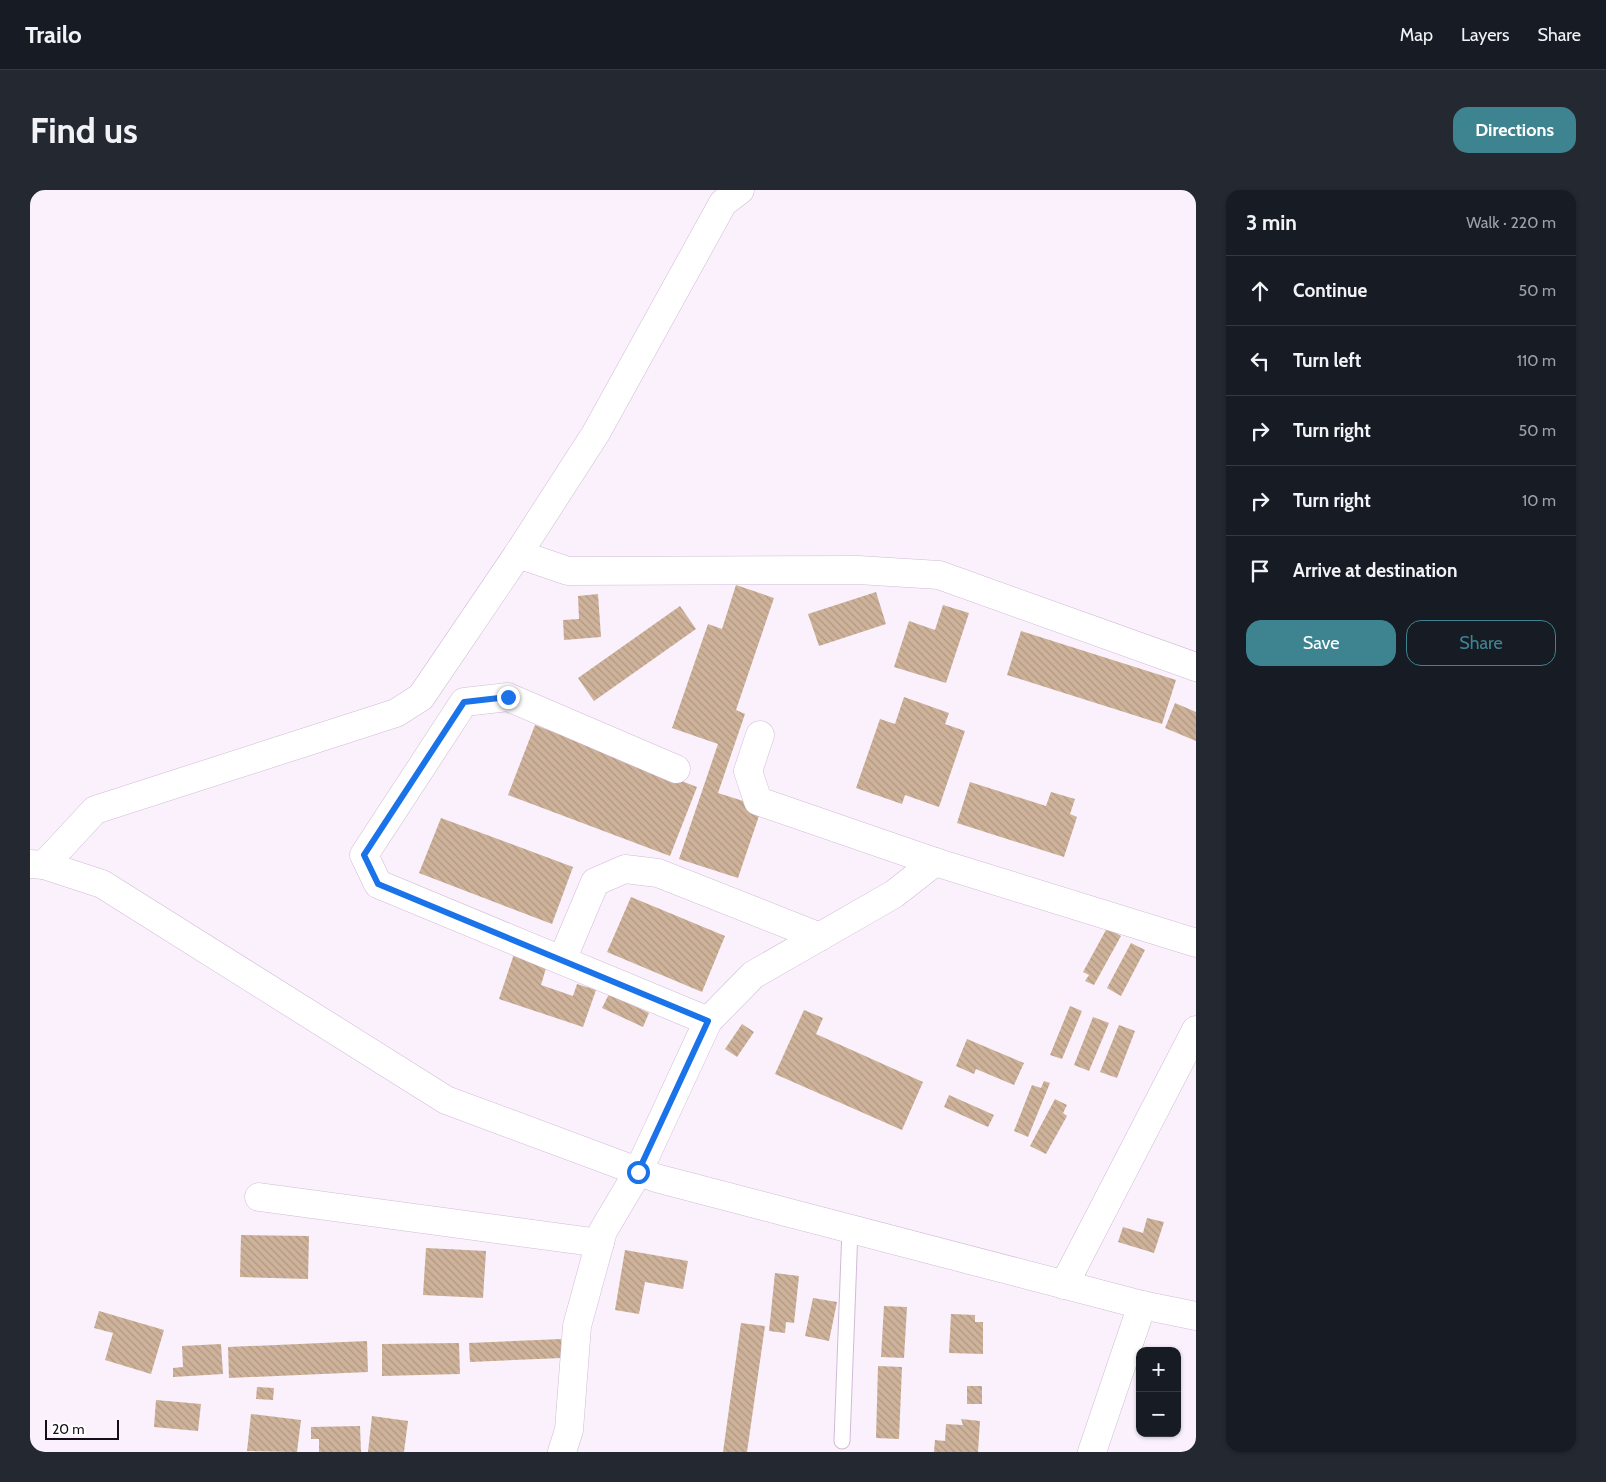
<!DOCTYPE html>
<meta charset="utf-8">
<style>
:root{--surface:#171b24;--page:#242831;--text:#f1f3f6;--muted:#9ea1a6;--line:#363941;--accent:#3e8390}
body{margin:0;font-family:Cabin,sans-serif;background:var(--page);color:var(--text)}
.controls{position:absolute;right:15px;bottom:15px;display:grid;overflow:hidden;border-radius:10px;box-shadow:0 1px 4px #0004}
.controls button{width:45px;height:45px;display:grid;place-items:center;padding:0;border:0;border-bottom:1px solid var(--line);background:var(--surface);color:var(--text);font:25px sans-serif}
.scale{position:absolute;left:15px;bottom:12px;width:74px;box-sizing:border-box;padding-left:5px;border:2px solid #150d17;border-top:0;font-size:14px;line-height:18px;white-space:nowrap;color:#150d17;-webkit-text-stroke:4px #fff;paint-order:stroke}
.stop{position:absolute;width:15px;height:15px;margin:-11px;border:4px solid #1a73e8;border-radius:50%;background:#fff}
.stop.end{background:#1a73e8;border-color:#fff;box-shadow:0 1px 5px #0008}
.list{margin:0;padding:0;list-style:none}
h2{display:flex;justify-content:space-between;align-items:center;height:65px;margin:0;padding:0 20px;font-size:21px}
h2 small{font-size:16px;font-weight:400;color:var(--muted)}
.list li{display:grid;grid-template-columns:32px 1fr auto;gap:15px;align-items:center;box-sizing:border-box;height:70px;padding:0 20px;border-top:1px solid var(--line)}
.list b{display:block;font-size:19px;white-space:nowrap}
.list em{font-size:16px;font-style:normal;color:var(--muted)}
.actions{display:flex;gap:10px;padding:15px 20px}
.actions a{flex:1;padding:11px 0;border:1px solid var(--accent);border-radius:15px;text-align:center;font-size:18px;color:var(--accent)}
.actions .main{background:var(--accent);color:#fff}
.icon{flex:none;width:28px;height:28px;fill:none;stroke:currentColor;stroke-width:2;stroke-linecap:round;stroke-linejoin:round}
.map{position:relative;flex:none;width:1166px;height:1262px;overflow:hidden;border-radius:15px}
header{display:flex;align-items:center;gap:30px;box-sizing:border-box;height:70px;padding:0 25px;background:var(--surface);border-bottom:1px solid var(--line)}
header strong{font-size:24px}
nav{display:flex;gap:28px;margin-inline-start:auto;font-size:18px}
.intro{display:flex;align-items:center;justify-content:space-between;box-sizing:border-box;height:120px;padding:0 30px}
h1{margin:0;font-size:35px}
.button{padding:12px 22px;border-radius:15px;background:var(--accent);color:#fff;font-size:18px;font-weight:700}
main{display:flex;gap:30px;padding:0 30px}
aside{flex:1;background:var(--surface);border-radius:15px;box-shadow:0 1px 4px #0004}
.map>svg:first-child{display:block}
.building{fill:url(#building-back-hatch)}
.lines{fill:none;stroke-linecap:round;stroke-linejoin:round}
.lane-casing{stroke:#d2bad7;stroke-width:17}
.street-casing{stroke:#d2bad7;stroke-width:29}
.secondary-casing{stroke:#d2bad7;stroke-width:29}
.lane{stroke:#fff;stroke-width:15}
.street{stroke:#fff;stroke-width:28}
.secondary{stroke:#fff;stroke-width:28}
.route{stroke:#1a73e8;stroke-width:6}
</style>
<header>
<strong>Trailo</strong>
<nav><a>Map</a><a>Layers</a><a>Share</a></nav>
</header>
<div class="intro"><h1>Find us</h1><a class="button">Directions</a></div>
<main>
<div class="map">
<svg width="1166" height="1262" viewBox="0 0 1166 1262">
<defs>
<pattern id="building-back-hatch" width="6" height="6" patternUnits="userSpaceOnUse" patternTransform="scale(1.25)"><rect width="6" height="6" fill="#ceb29a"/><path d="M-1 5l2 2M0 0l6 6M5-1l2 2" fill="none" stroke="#b09884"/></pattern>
</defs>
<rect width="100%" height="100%" fill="#faf1fc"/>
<g class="building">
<polygon points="706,395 744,408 706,520 715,524 688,603 732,617 708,688 649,669 688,554 642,538 678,434 692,439"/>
<polygon points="846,402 856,434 789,456 778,424"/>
<polygon points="568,404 571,447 534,450 533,430 549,429 548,406"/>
<polygon points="913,415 939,423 916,493 864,477 879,431 905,440"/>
<polygon points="650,416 666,439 564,511 548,488"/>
<polygon points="991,441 1146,490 1132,534 977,485"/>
<polygon points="874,507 919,523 915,534 935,541 909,617 875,605 872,614 826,598 850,529 865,534"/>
<polygon points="1145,513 1166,522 1166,551 1135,538"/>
<polygon points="505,535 667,597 640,666 478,605"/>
<polygon points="940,592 1016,616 1021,602 1045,609 1040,624 1047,627 1034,667 927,633"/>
<polygon points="411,628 543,677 522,734 389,683"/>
<polygon points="601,707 695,746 672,802 577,762"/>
<polygon points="1077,738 1091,746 1064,795 1055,791 1059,785 1053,782"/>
<polygon points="1101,753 1115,760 1091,806 1077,798"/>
<polygon points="484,764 517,775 511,795 543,806 547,794 566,800 553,837 469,809"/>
<polygon points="579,804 619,823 613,837 572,818"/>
<polygon points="1040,816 1052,821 1032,869 1020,865"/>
<polygon points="774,820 793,828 786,844 893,892 872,940 745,884"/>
<polygon points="1063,827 1079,833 1059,881 1044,875"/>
<polygon points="712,834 724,842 707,867 695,859"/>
<polygon points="1089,835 1105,841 1087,888 1070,882"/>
<polygon points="937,849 994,873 984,895 946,879 944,884 926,876"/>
<polygon points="1014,891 1020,893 998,947 984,941 1002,895 1011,898"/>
<polygon points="919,905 964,925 958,937 914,917"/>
<polygon points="1025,909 1037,915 1033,923 1037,926 1016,964 1000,956"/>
<polygon points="1117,1028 1134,1032 1124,1063 1088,1052 1093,1037 1113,1043"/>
<polygon points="211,1045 279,1046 278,1089 210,1087"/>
<polygon points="396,1058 456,1061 453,1108 393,1105"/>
<polygon points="595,1060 658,1071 653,1099 615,1092 609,1124 585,1120"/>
<polygon points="745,1083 769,1086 764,1133 756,1132 755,1143 739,1141"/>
<polygon points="783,1108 807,1112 799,1151 775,1146"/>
<polygon points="854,1116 877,1117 874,1168 851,1167"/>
<polygon points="69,1121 134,1140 121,1184 75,1170 83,1143 64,1138"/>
<polygon points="921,1124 945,1125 945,1132 953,1132 953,1164 919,1163"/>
<polygon points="711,1133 735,1136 717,1262 693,1262"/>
<polygon points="531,1149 532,1168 440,1172 439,1153"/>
<polygon points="337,1151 338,1182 199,1188 198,1157"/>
<polygon points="429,1153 430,1184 352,1186 352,1154"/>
<polygon points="191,1154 193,1184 143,1187 143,1178 153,1177 152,1156"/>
<polygon points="848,1176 872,1177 869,1249 846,1248"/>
<rect x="937" y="1196" width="15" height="18"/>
<polygon points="227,1197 244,1198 243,1210 226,1209"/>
<polygon points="126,1210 171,1214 168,1241 124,1237"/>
<polygon points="221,1224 271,1230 267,1262 217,1261"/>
<polygon points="342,1226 378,1231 374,1262 338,1262"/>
<polygon points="931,1229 950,1231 948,1262 904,1262 905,1250 915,1251 916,1234 933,1235"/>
<polygon points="330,1236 331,1262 289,1262 289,1249 281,1249 281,1237"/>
</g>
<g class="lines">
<g class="lane-casing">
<polyline id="lane" points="812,1251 820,1039"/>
</g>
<g class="street-casing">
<g id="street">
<polyline points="488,364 538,381 828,380 909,385 1166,477"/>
<polyline points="730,545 718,581 728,611 905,672 1166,753"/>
<polyline points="646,579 478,507 434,512 334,665 348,694 678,831"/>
<polyline points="14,675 65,620 366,523 391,507 488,364 566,243 693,13 710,0"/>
<polyline points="532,770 565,692 595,679 628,683 790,747"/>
<polyline points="229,1007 570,1053"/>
<polyline points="1034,1095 1166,840"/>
<polyline points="532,1262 539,1240 547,1136 573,1041 608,982 678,831 723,785 864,704 905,672"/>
</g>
</g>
<g class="secondary-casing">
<g id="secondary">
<polyline points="0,674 14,675 72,694 416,910 626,988 1112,1115 1166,1126"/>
<polyline points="1062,1262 1112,1115"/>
</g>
</g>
<use href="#lane" class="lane"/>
<use href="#street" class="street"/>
<use href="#secondary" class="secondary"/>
</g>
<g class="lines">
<polyline class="route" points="478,507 434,512 334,665 348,694 678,831 608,982"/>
</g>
</svg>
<div class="controls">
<button>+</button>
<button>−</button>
</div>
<div class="scale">20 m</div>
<div class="stop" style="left:608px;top:982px"></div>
<div class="stop end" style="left:478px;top:507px"></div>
</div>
<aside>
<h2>3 min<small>Walk · 220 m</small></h2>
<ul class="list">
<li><svg class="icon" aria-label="ahead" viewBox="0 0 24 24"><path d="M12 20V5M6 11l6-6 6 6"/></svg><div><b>Continue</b></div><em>50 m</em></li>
<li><svg class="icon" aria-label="left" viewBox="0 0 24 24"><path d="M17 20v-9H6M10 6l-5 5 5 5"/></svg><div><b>Turn left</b></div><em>110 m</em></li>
<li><svg class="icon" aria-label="right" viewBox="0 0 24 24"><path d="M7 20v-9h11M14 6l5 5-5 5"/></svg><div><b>Turn right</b></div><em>50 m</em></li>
<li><svg class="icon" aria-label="right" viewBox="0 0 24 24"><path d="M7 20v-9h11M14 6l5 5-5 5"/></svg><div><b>Turn right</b></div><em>10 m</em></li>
<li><svg class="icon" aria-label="arrive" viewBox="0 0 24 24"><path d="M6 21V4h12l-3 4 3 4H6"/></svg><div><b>Arrive at destination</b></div></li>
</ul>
<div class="actions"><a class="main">Save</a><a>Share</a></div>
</aside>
</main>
